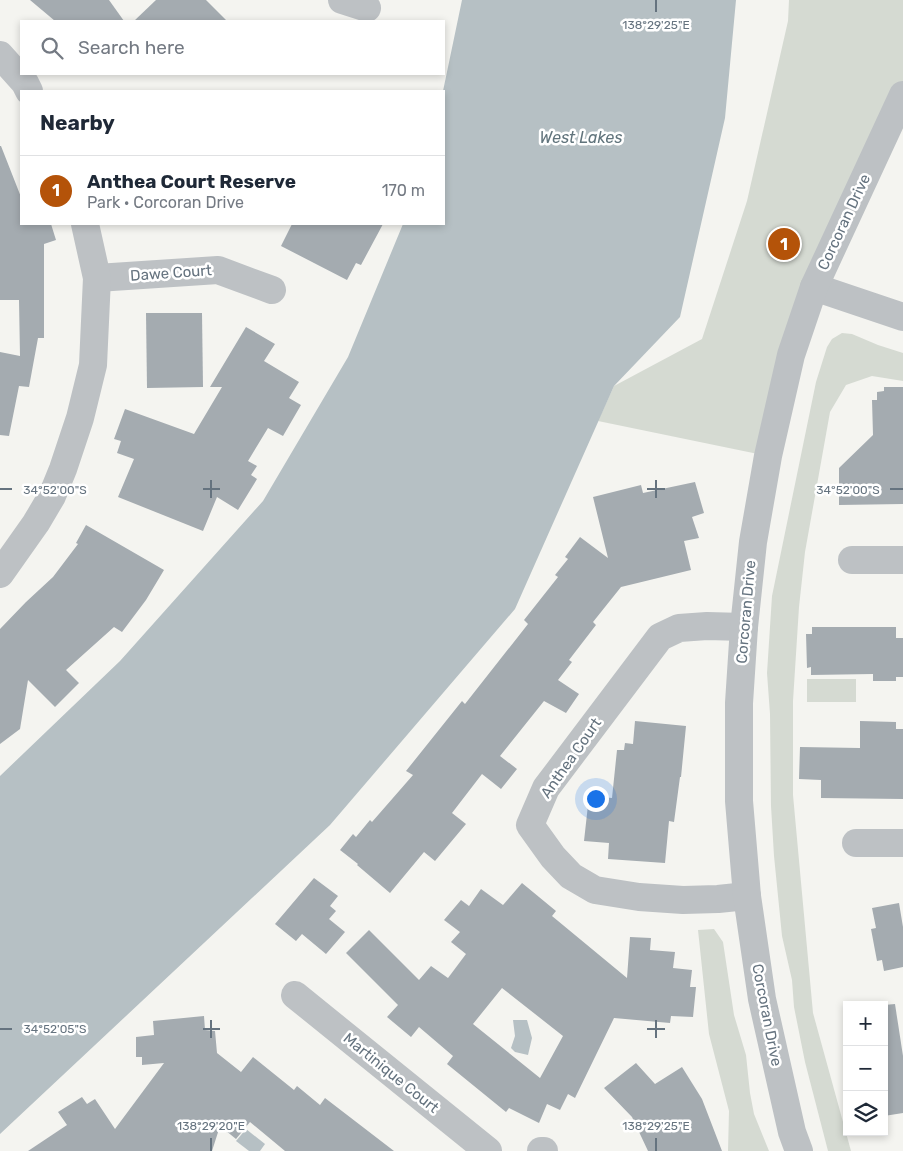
<!DOCTYPE html>
<meta charset="utf-8">
<style>
:root{--surface:#fff;--page:#f6f6f7;--text:#1f2937;--muted:#747a83;--line:#e0e1e3;--accent:#b45309}
body{margin:0;font-family:Rubik,sans-serif;background:var(--page);color:var(--text)}
.controls{position:absolute;right:15px;bottom:15px;display:grid;overflow:hidden;border-radius:0px;box-shadow:0 2px 8px #0003}
.controls button{width:45px;height:45px;display:grid;place-items:center;padding:0;border:0;border-bottom:1px solid var(--line);background:var(--surface);color:var(--text);font:25px sans-serif}
.you{position:absolute;left:595px;top:798px;width:18px;height:18px;margin:-12px;border:4px solid #fff;border-radius:50%;background:#1a73e8;box-shadow:0 0 0 8px #1a73e833}
.badge{display:grid;place-items:center;width:32px;height:32px;border-radius:50%;background:var(--accent);color:#fff;font-size:16px;font-weight:700}
.pin{position:absolute;translate:-50% -50%;border:2px solid #fff;box-shadow:0 1px 5px #0006}
.list{margin:0;padding:0;list-style:none}
h2{display:flex;justify-content:space-between;align-items:center;height:65px;margin:0;padding:0 20px;font-size:21px}
h2 small{font-size:16px;font-weight:400;color:var(--muted)}
.list li{display:grid;grid-template-columns:32px 1fr auto;gap:15px;align-items:center;box-sizing:border-box;height:70px;padding:0 20px;border-top:1px solid var(--line)}
.list b{display:block;font-size:19px;white-space:nowrap}
.list p{margin:0;font-size:16px;white-space:nowrap;color:var(--muted)}
.list em{font-size:16px;font-style:normal;color:var(--muted)}
.icon{flex:none;width:28px;height:28px;fill:none;stroke:currentColor;stroke-width:2;stroke-linecap:round;stroke-linejoin:round}
.map{position:relative;flex:none;width:903px;height:1151px;overflow:hidden}
.search{position:absolute;background:var(--surface);box-shadow:0 2px 8px #0003;left:20px;top:20px;width:425px;height:55px;display:flex;align-items:center;gap:12px;box-sizing:border-box;padding:0 18px;border-radius:0px;color:var(--muted);font-size:19px}
.panel{position:absolute;background:var(--surface);box-shadow:0 2px 8px #0003;left:20px;top:90px;width:425px;height:135px;border-radius:0px}
.map>svg:first-child{display:block}
.green{fill:#d5dad2}
.water{fill:#b6c0c4}
.building{fill:#a4abb0;fill-rule:evenodd}
.lines{fill:none;stroke-linecap:round;stroke-linejoin:round}
.minor{stroke:#bdc1c4;stroke-width:28}
.ticks{fill:none;stroke:#65737f;stroke-width:2}
.labels{text-anchor:middle;stroke-width:5;stroke-linejoin:round;paint-order:stroke}
.street-label{font-size:15px;fill:#65737f;stroke:#fff}
.water-label{font-size:16px;font-style:italic;fill:#61747c;stroke:#fff}
.ticks-label{font-size:12px;text-anchor:middle;fill:#65737f;stroke:#fff;stroke-width:5;stroke-linejoin:round;paint-order:stroke}
</style>
<div class="map">
<svg width="903" height="1151" viewBox="0 0 903 1151">
<rect width="100%" height="100%" fill="#f4f4f0"/>
<g class="green">
<polygon points="789,0 903,0 903,95 814,287 768,456 598,421 614,386 702,339 747,201 788,21"/>
<polygon points="842,333 852,334 878,345 903,353 903,381 872,376 846,385 830,412 805,552 799,607 793,701 793,795 813,1013 851,1151 828,1151 805,1062 794,1007 792,980 782,936 774,856 771,806 770,714 767,673 772,596 816,382 827,347 832,339"/>
<rect x="807" y="679" width="49" height="23"/>
<polygon points="714,929 723,942 734,1015 746,1055 750,1093 754,1114 769,1151 728,1151 729,1111 709,1034 698,930"/>
</g>
<g class="water">
<polygon points="462,0 736,0 725,118 680,317 614,386 515,609 330,825 0,1134 0,776 120,661 263,501 348,357 403,224 444,224 444,91 443,91"/>
<polygon points="513,1020 527,1020 532,1038 528,1055 515,1052 511,1048 515,1036"/>
<polygon points="246,1129 265,1144 260,1151 249,1151 236,1141"/>
</g>
<g class="building">
<polygon points="30,0 109,0 124,21 55,21"/>
<polygon points="156,0 206,0 227,21 134,21"/>
<polygon points="0,146 1,146 21,197 21,224 51,224 56,240 44,244 44,338 38,338 29,387 19,386 9,436 0,435 0,352 20,356 19,300 0,300"/>
<polygon points="292,224 383,224 361,265 356,263 347,280 281,246"/>
<polygon points="146,313 202,313 203,387 147,388"/>
<polygon points="246,327 275,344 264,361 299,382 289,398 301,405 283,436 268,428 248,461 257,466 251,475 257,479 238,510 217,497 203,531 118,497 134,459 117,453 121,441 114,439 125,409 194,434 222,387 210,387"/>
<polygon points="884,387 903,387 903,504 839,505 839,468 873,435 872,400 877,400 877,392 884,391"/>
<polygon points="695,482 704,513 692,517 699,538 684,541 691,570 621,587 593,622 596,625 569,660 572,662 558,680 579,694 566,713 544,701 500,756 517,769 501,789 482,774 452,813 466,824 435,861 424,852 390,893 357,865 358,864 340,850 353,834 356,837 370,820 372,822 413,775 406,771 462,701 465,704 528,624 524,620 558,577 555,575 568,559 565,557 580,537 608,558 593,497 641,485 643,493"/>
<polygon points="86,525 164,570 146,600 122,632 114,627 66,670 79,683 55,707 28,680 20,729 0,744 0,629 26,602 53,577 78,544 76,543"/>
<polygon points="812,627 896,627 896,638 903,638 903,677 896,677 896,681 873,681 873,674 811,675 811,667 807,668 806,634 812,634"/>
<polygon points="635,721 686,726 681,777 680,777 674,822 669,821 665,863 608,859 609,843 584,841 589,796 612,798 617,750 624,750 625,743 633,744"/>
<polygon points="860,721 896,722 896,729 903,729 903,799 821,798 821,780 799,779 800,747 860,748"/>
<polygon points="314,878 338,896 330,906 336,911 329,919 345,932 326,954 302,934 296,941 275,924"/>
<path d="M522,883L556,911L552,916L627,978L630,937L651,938L650,950L675,952L673,968L692,970L690,987H696L693,1017L671,1016L670,1023L614,1018L575,1098L568,1094L560,1110L547,1104L539,1123L509,1108L506,1112L447,1064L453,1056L419,1027L411,1037L387,1017L398,1005L346,953L369,930L419,980L431,966L448,978L466,954L451,942L460,932L444,920L461,900L469,906L481,889L503,905ZM502,988L563,1036L540,1078L473,1024Z"/>
<polygon points="899,903 903,927 903,967 884,971 882,960 877,961 871,929 876,928 872,908"/>
<polygon points="895,1004 903,1056 903,1113 884,1116 884,1005"/>
<polygon points="204,1016 205,1030 215,1031 217,1053 241,1072 253,1057 294,1090 297,1086 320,1105 325,1098 394,1151 285,1151 250,1122 236,1139 220,1126 212,1151 28,1151 67,1125 58,1112 82,1097 87,1104 95,1099 115,1129 164,1063 142,1065 142,1057 136,1057 136,1037 154,1035 153,1021"/>
<polygon points="636,1063 655,1084 682,1067 702,1099 722,1151 648,1151 632,1117 604,1088"/>
</g>
<g class="lines">
<g class="minor">
<polyline points="342,0 367,8"/>
<polyline points="0,55 25,83 29,91"/>
<polyline points="97,278 218,270 272,290"/>
<polyline points="814,287 903,317"/>
<polyline points="852,560 903,560"/>
<polyline points="0,574 36,523 52,496 63,469 80,418 93,365 97,278 85,224"/>
<polyline points="744,627 707,626 679,628 660,637 546,788 530,825 553,857 571,876 595,890 639,897 683,900 718,899 747,896"/>
<polyline points="856,843 903,843"/>
<polyline points="295,995 488,1151"/>
<polyline points="541,1151 544,1151"/>
<polyline points="799,1151 792,1132 762,999 747,896 739,801 739,703 744,627 753,542 768,456 791,355 814,287 903,95"/>
</g>
</g>
<path class="ticks" d="M656,0V12M211,480V498M656,480V498M0,489H12M203,489H220M647,489H665M890,489H903M211,1020V1038M656,1020V1038M0,1029H12M203,1029H220M647,1029H665M211,1138V1151M656,1138V1151"/>
<g class="labels">
<g class="street-label">
<text transform="translate(844 222) rotate(-65)" y="5">Corcoran Drive</text>
<text transform="translate(171 273) rotate(-4)" y="5">Dawe Court</text>
<text transform="translate(746 612) rotate(-85)" y="5">Corcoran Drive</text>
<text transform="translate(571 758) rotate(-55)" y="5">Anthea Court</text>
<text transform="translate(767 1015) rotate(79)" y="5">Corcoran Drive</text>
<text transform="translate(391 1073) rotate(39)" y="5">Martinique Court</text>
</g>
<g class="water-label">
<text x="581" y="143">West Lakes</text>
</g>
</g>
<g class="ticks-label">
<text x="656" y="29">138°29'25"E</text>
<text x="55" y="494">34°52'00"S</text>
<text x="848" y="494">34°52'00"S</text>
<text x="55" y="1033">34°52'05"S</text>
<text x="211" y="1130">138°29'20"E</text>
<text x="656" y="1130">138°29'25"E</text>
</g>
</svg>
<div class="controls">
<button>+</button>
<button>−</button>
<button><svg class="icon" aria-label="layers" viewBox="0 0 24 24"><path d="M12 4l9 5-9 5-9-5zM3 14l9 5 9-5"/></svg></button>
</div>
<div class="you"></div>
<div class="pin badge" style="left:784px;top:244px">1</div>
<div class="search"><svg class="icon" aria-label="search" viewBox="0 0 24 24"><circle cx="10" cy="10" r="6"/><path d="M15 15l6 6"/></svg>Search here</div>
<section class="panel">
<h2>Nearby<small></small></h2>
<ul class="list">
<li><span class="badge">1</span><div><b>Anthea Court Reserve</b><p>Park · Corcoran Drive</p></div><em>170 m</em></li>
</ul>
</section>
</div>
